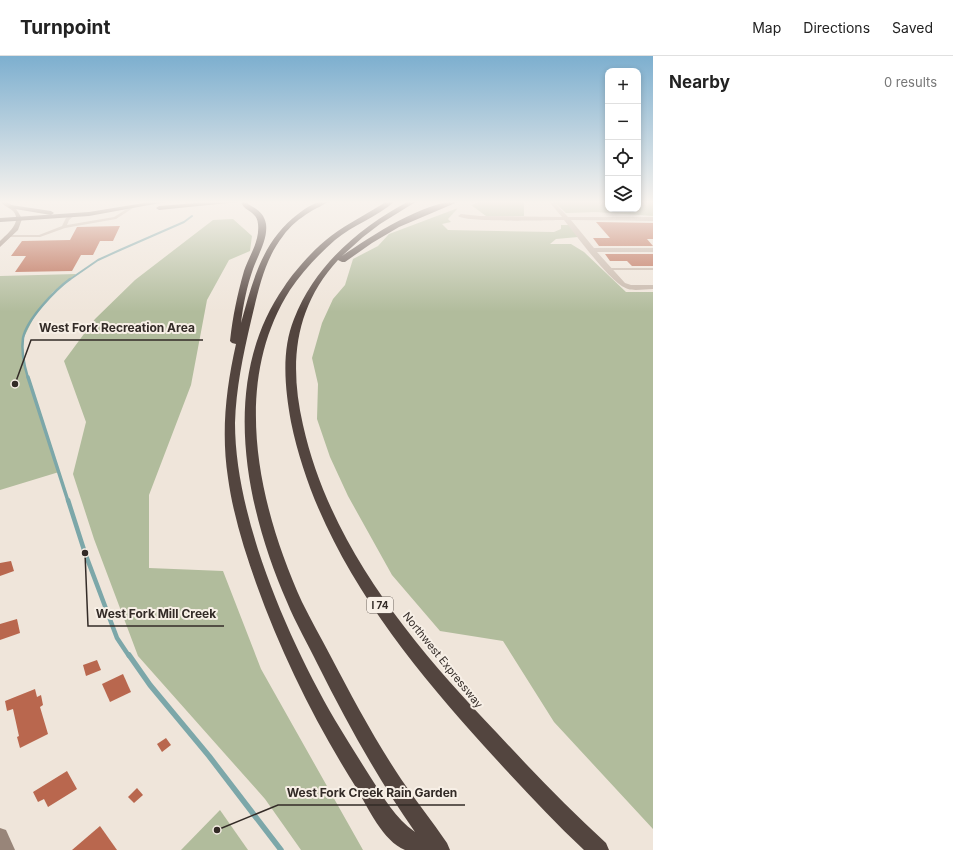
<!DOCTYPE html>
<meta charset="utf-8">
<style>
:root{--surface:#fff;--page:#f2f2f2;--text:#222;--muted:#767676;--line:#e0e0e0}
body{margin:0;font-family:Inter,sans-serif;background:var(--page);color:var(--text)}
.controls{position:absolute;right:12px;top:12px;display:grid;overflow:hidden;border-radius:8px;box-shadow:0 2px 6px #0003}
.controls button{width:36px;height:36px;display:grid;place-items:center;padding:0;border:0;border-bottom:1px solid var(--line);background:var(--surface);color:var(--text);font:20px sans-serif}
.list{margin:0;padding:0;list-style:none}
h2{display:flex;justify-content:space-between;align-items:center;height:52px;margin:0;padding:0 16px;font-size:17px}
h2 small{font-size:13px;font-weight:400;color:var(--muted)}
.icon{flex:none;width:22px;height:22px;fill:none;stroke:currentColor;stroke-width:2;stroke-linecap:round;stroke-linejoin:round}
.map{position:relative;flex:none;width:653px;height:794px;overflow:hidden}
header{display:flex;align-items:center;gap:24px;box-sizing:border-box;height:56px;padding:0 20px;background:var(--surface);border-bottom:1px solid var(--line)}
header strong{font-size:19px}
nav{display:flex;gap:22px;margin-inline-start:auto;font-size:14px}
main{display:flex}
aside{flex:1;background:var(--surface)}
.map>svg:first-child{display:block}
.green{fill:#b1bc9c}
.lines{fill:none;stroke-linecap:round;stroke-linejoin:round}
.stream-far4{stroke:#7ca7a9;stroke-width:2}
.stream-far3{stroke:#7ca7a9;stroke-width:2.5}
.stream-far2{stroke:#7ca7a9;stroke-width:3.5}
.stream-far1{stroke:#7ca7a9;stroke-width:4.5}
.stream{stroke:#7ca7a9;stroke-width:5.5}
.building{fill:#b9674e}
.lane{fill:#c5b5a8;fill-rule:evenodd}
.street{fill:#c5b5a8;fill-rule:evenodd}
.secondary{fill:#988579;fill-rule:evenodd}
.primary{fill:#73625a;fill-rule:evenodd}
.highway{fill:#53453f;fill-rule:evenodd}
.labels{text-anchor:middle;stroke-width:4;stroke-linejoin:round;paint-order:stroke}
.shield{fill:#f7efe6;stroke:#6e6660;stroke-width:1}
.shield-label{font-size:10px;font-weight:bold;fill:#332b27}
.street-label{font-size:11px;fill:#332b27;stroke:#f7efe6}
.leader{fill:none;stroke:#332b27;stroke-width:1.5}
.callout-dot{fill:#332b27;stroke:#f7efe6;stroke-width:1.5}
.callout-label{font-size:12px;text-anchor:middle;font-weight:bold;fill:#332b27;stroke:#f7efe6;stroke-width:4;stroke-linejoin:round;paint-order:stroke}
</style>
<header>
<strong>Turnpoint</strong>
<nav><a>Map</a><a>Directions</a><a>Saved</a></nav>
</header>
<main>
<div class="map">
<svg width="653" height="794" viewBox="0 0 653 794">
<rect width="100%" height="100%" fill="#efe5da"/>
<g class="green">
<polygon points="484,145 524,145 524,160 486,160 471,149"/>
<polygon points="553,145 608,145 608,153 638,153 638,145 653,145 653,160 596,156 566,157"/>
<polygon points="458,152 448,163 451,166 442,168 448,174 554,176 561,173 561,169 569,169 578,181 556,183 550,188 571,188 584,196 626,236 653,236 653,773 554,666 503,585 440,575 392,519 348,440 330,401 317,363 318,328 312,302 322,267 333,243 345,229 353,203 378,190 389,178"/>
<polygon points="233,163 252,180 250,195 229,204 207,244 191,329 149,439 149,512 223,515 261,613 363,794 301,794 265,743 138,600 94,483 73,418 86,366 64,305 95,263 135,224 213,164"/>
<polygon points="76,218 53,236 36,257 23,283 24,308 59,416 0,434 0,220"/>
<polygon points="220,754 248,794 181,794"/>
</g>
<g class="lines">
<polyline class="stream-far4" points="69,224 98,204 120,194 184,166 192,160"/>
<path class="stream-far3" d="M28,322C24,309 21,295 23,282C27,263 55,234 70,223"/>
<polyline class="stream-far2" points="28,321 68,445"/>
<polyline class="stream-far1" points="68,444 85,497 117,582 129,600"/>
<polyline class="stream" points="129,599 150,629 209,700 281,794"/>
</g>
<g class="building">
<polygon points="596,166 653,167 653,183 647,183 653,190 599,190 593,182 610,182"/>
<polygon points="120,170 113,185 100,185 93,199 81,199 72,215 15,216 26,200 11,200 22,185 70,184 77,171"/>
<polygon points="605,198 653,198 653,210 632,210 627,205 610,205"/>
<polygon points="11,505 14,515 0,520 0,507"/>
<polygon points="17,563 20,577 0,584 0,568"/>
<polygon points="97,604 101,614 86,620 83,609"/>
<polygon points="123,618 131,636 110,646 102,628"/>
<polygon points="35,633 37,641 41,639 43,649 40,651 48,678 20,692 17,681 19,680 13,653 7,655 5,645"/>
<polygon points="166,682 171,689 162,696 157,688"/>
<polygon points="67,715 77,733 48,751 44,743 38,746 33,736"/>
<polygon points="137,732 143,739 134,747 128,741"/>
<polygon points="100,770 117,794 72,794"/>
</g>
<g class="lines">
<g class="lane">
<polygon points="130,151 133,152 116,163 65,172 40,181 9,181 7,180 9,179 39,179 62,170 66,162 73,158 75,159 69,164 67,169 114,161"/>
<rect x="606" y="212" width="47" height="2"/>
</g>
<path class="street" d="M554,146L568,161H653V165L571,164L594,192H653V196H597L625,227L631,229H653V233C645,233 635,235 628,233C611,228 577,180 564,164C547,164 469,167 458,160L461,158L480,160L562,161L551,148Z"/>
<g class="secondary">
<path d="M0,145C11,145 18,154 22,163L18,174L0,191V185C7,178 23,166 13,155C9,151 3,150 0,145Z"/>
<polygon points="0,772 6,774 15,794 0,794"/>
</g>
<g class="primary">
<polygon points="156,145 171,145 89,160 0,166 0,162 89,156"/>
<polygon points="221,145 248,145 159,154 156,152 159,150"/>
<polygon points="11,149 51,155 54,157 51,159 9,152 8,151"/>
</g>
<g class="highway">
<path d="M241,145H247L248,148C257,153 264,157 266,168C268,183 258,199 253,213C247,230 243,249 241,267C252,227 262,185 298,158C307,151 316,145 328,145C323,150 316,152 310,156C300,162 290,170 283,180C264,204 258,236 251,265C243,299 236,333 235,367C235,462 288,583 335,664C347,684 359,703 371,722C384,742 395,762 415,776C378,723 347,667 318,609C308,588 296,568 287,546C245,450 219,324 284,231C295,214 315,192 331,180C348,167 369,157 387,145H395C377,161 353,169 335,184C319,198 302,216 290,234C230,328 259,451 302,546C311,564 321,582 330,599C352,641 375,684 401,723C416,745 432,765 447,787L450,794C441,794 412,794 405,794C383,785 368,752 357,733C316,668 282,600 256,527C244,493 233,458 228,422C221,377 226,332 236,288L232,287L230,285C233,259 237,240 244,215C249,200 260,185 258,168C257,154 243,156 241,145Z"/>
<path d="M409,145H417L380,168L363,181L342,200C371,180 424,145 460,145L399,171L372,187L345,206H342L338,204C294,252 289,308 303,369C330,490 413,589 497,677C532,715 568,752 606,787L609,794H584C549,761 516,725 484,690C400,597 317,492 291,366C285,333 281,295 294,263C315,209 359,172 409,145Z"/>
</g>
</g>
<linearGradient id="sky" x2="0" y2="1"><stop stop-color="#7dafcf"/><stop offset="0.57" stop-color="#f8f3ee"/><stop offset="1" stop-color="#f8f3ee" stop-opacity="0"/></linearGradient>
<rect width="653" height="256" fill="url(#sky)"/>
<g class="labels">
<rect class="shield" x="367" y="541" width="26" height="16" rx="3"/>
<g class="shield-label">
<text x="380" y="553">I 74</text>
</g>
<g class="street-label">
<text transform="translate(443 604) rotate(51)" y="4">Northwest Expressway</text>
</g>
</g>
<path class="leader" d="M15 328L31 284H203M85 497L88 570H224M217 774L278 749H465"/>
<g class="callout-dot">
<circle cx="15" cy="328" r="4"/>
<circle cx="85" cy="497" r="4"/>
<circle cx="217" cy="774" r="4"/>
</g>
<g class="callout-label">
<text x="117" y="276">West Fork Recreation Area</text>
<text x="156" y="562">West Fork Mill Creek</text>
<text x="372" y="741">West Fork Creek Rain Garden</text>
</g>
</svg>
<div class="controls">
<button>+</button>
<button>−</button>
<button><svg class="icon" aria-label="locate" viewBox="0 0 24 24"><circle cx="12" cy="12" r="6"/><path d="M12 2v4M12 18v4M2 12h4M18 12h4"/></svg></button>
<button><svg class="icon" aria-label="layers" viewBox="0 0 24 24"><path d="M12 4l9 5-9 5-9-5zM3 14l9 5 9-5"/></svg></button>
</div>
</div>
<aside>
<h2>Nearby<small>0 results</small></h2>
<ul class="list">
</ul>
</aside>
</main>
